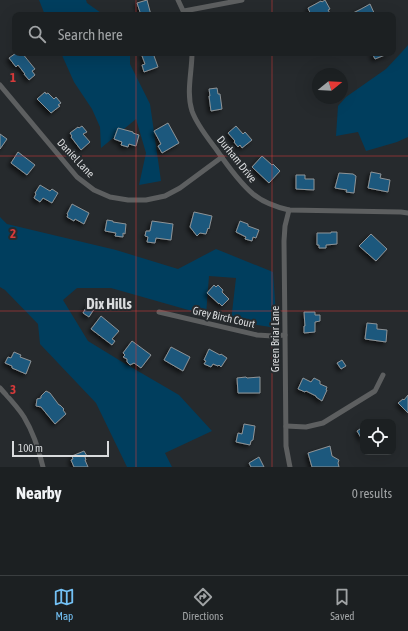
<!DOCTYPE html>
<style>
:root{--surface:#1c2022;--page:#25282a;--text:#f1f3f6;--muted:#a0a3a5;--line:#3a3e40;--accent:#73c1f5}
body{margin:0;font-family:"Asap Condensed",sans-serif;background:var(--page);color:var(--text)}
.controls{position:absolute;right:12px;bottom:12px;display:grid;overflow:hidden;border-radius:8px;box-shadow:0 4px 16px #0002}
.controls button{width:36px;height:36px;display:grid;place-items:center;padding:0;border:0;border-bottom:1px solid var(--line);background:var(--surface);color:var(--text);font:20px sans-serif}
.compass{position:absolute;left:312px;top:68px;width:36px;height:36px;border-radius:50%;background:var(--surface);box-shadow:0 4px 16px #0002;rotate:72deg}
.scale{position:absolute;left:12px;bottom:10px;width:97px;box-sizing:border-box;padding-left:4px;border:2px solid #d9dbdd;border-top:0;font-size:11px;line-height:14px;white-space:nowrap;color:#d9dbdd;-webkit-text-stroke:3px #262a2d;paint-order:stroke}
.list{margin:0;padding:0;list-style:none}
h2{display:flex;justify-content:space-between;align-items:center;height:52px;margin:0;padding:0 16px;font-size:17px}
h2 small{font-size:13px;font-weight:400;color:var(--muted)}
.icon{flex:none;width:22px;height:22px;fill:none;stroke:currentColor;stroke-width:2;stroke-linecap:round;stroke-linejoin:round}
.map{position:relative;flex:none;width:408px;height:467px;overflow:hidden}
.search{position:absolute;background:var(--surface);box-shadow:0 4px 16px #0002;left:12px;right:12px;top:12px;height:44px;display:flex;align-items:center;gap:10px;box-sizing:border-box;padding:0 14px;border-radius:8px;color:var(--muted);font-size:15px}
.sheet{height:108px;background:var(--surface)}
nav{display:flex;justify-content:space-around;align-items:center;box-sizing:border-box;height:56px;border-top:1px solid var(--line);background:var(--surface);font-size:11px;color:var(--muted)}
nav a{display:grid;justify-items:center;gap:2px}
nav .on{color:var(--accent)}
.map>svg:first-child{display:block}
.green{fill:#003e5e}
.building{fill:#1b587d;stroke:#8e9396;filter:url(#shadow)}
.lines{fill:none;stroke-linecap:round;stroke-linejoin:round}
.street{stroke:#5d5f60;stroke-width:5}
.grid{fill:none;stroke:#d63a3a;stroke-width:1;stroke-opacity:0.55}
.labels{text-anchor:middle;stroke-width:4;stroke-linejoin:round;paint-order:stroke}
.street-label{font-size:11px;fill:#d9dbdd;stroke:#262a2d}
.district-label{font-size:15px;font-weight:bold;fill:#d9dbdd;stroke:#262a2d}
.grid-label{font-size:13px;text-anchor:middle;font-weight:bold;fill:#d63a3a;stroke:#262a2d;stroke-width:4;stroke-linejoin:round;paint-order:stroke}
</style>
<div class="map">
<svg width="408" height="467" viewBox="0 0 408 467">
<defs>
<filter id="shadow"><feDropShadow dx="-2.5" dy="2.5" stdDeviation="2" flood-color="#0009"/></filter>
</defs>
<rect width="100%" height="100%" fill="#262a2d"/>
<g class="green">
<polygon points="39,0 86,0 87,3 104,15 45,15"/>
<polygon points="408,45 408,137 397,142 366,151 358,132 336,136 338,106 346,97 386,69 401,53"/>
<polygon points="61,53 130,53 130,64 150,104 161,181 139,185 146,153 136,119 101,148 100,127 92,109 74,82"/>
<polygon points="0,217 7,224 116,250 178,269 216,249 273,272 277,328 231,321 236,278 209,276 206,315 111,288 77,288 63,300 88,341 119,360 179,395 212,431 165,453 172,467 127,467 96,403 40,344 38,324 5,290 0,287"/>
</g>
<g class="building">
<polygon points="147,0 151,15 141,15 137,3"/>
<polygon points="325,0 330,9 328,10 331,15 311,15 308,8 321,1 322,2"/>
<polygon points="370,4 375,15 349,15 361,9"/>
<polygon points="16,53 22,53 35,69 32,71 35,75 29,80 24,74 25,74 18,65 16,67 9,58"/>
<polygon points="141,53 153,53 158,67 144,72 142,65 145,64"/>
<polygon points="372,53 390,53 375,59"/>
<polygon points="217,88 218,94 220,94 222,109 211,111 209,96 210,96 209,89"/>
<polygon points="45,92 46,94 48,93 54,99 56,97 61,103 58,105 60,106 51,113 37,99"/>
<polygon points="168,123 179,143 162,153 158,146 161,144 154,131"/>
<polygon points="82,126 87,132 83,134 90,142 81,150 71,137 72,136 70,133 78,127 79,128"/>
<polygon points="236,126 243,134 245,132 252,140 242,148 240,145 238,147 234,142 235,141 228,133"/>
<polygon points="118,128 133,132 133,133 139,135 136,146 129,144 128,147 121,145 122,142 114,139"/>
<polygon points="0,134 7,139 0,149"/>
<polygon points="18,152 35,165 27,175 11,163"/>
<polygon points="262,156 272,165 273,164 280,171 269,183 252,167"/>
<polygon points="371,172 381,174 380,178 390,180 388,192 368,188"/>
<polygon points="339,173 353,174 356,176 354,193 346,192 347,190 335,188"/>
<polygon points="296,175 305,175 305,179 314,179 314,190 296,189"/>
<polygon points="40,185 50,191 52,189 58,193 52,203 43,198 40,202 34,198 36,194 35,193"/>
<polygon points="72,204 89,213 84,224 75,219 74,221 67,217 68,215 67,214"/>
<polygon points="194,212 212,216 209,229 208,228 206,234 200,233 197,236 190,227"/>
<polygon points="107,220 113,221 113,222 126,224 125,234 123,233 123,237 115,236 116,233 105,231"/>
<polygon points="152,221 173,224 171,240 156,238 155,243 147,242 148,237 145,236 146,231 150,231"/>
<polygon points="240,221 248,224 248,226 259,230 256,238 253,237 252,241 245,239 246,237 236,232"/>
<polygon points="331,232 337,232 337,244 326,245 326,248 319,248 319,245 317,245 317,233 331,233"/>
<polygon points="371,234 387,249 376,261 359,246"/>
<polygon points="214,285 216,287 218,285 223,290 222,292 229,299 222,306 219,303 219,304 207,293"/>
<polygon points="91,299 98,303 89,317 83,313"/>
<polygon points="304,312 315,312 315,315 320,315 320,321 315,322 315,332 304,333 304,326 305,326"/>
<polygon points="101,316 119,331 112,339 115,341 112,345 91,329"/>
<polygon points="367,323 377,324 377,329 387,330 386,342 365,339"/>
<polygon points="132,341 151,355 141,368 134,363 130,365 127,362 127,359 123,357 125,355 123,353"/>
<polygon points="171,347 190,357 183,371 164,360"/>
<polygon points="209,349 220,355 221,354 227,358 221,367 219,365 218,366 213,364 211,367 204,364 206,361 204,360"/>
<polygon points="14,352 21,355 20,357 31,361 26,374 12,368 12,366 5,363 8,357 11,358"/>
<polygon points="342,360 346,366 341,369 337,363"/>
<polygon points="246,377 247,378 260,377 260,393 238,393 237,378"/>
<polygon points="303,378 311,382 314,378 320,381 320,384 327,387 326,390 327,390 322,401 316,397 316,396 306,391 305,392 298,389"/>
<polygon points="46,391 50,393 59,405 60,405 64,409 63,410 66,414 55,424 41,407 36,406 37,399 41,398 41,396"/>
<polygon points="408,395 408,413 398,403 403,399 404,400"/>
<polygon points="244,424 255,426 253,440 251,441 250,445 236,442 238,433 242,434"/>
<polygon points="363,427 363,441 357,431"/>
<polygon points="330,446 332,456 339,460 338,463 339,467 312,467 308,453"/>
<polygon points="84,451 87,456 85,457 86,460 85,460 88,467 74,467 71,460 73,459 72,456"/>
<polygon points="259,457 264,467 251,467 249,463"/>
</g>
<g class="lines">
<g class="street">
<polyline points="178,0 185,15"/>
<polyline points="184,11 242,0"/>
<path d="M192,53C192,72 186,92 192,111C197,125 207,137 216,149C227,165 239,182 253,194C264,203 276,207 289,210L401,212L408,213"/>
<polyline points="0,85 77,177 94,190 110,197 128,200 146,200 165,196 180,188 222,157"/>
<polyline points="289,210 285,226 284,241 285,335 286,446 289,462 290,467"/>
<polyline points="159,312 257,335 273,336 285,335"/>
<path d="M0,388C8,397 17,406 24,417C33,432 39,450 43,467"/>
<polyline points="286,426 306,427 323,423 375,391 383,375"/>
</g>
</g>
<path class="grid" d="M136,0V15M272,0V15M136,53V467M272,53V467M0,156H408M0,311H408"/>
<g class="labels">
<g class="street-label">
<text transform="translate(76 158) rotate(47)" y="4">Daniel Lane</text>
<text transform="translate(237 159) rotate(51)" y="4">Durham Drive</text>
<text transform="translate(224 317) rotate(13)" y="4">Grey Birch Court</text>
<text transform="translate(275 339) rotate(-90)" y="4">Green Briar Lane</text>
</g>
<g class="district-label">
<text x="109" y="309">Dix Hills</text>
</g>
</g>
<g class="grid-label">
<text x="13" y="82">1</text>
<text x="13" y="238">2</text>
<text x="13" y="394">3</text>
</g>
</svg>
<div class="controls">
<button><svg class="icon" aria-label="locate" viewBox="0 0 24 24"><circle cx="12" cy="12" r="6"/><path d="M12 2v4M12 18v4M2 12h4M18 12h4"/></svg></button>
</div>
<svg class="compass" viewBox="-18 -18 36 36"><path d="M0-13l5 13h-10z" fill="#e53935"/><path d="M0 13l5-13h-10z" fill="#a0a3a5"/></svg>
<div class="scale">100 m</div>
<div class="search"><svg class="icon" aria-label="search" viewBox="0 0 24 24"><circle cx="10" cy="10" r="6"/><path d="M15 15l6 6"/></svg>Search here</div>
</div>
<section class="sheet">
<h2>Nearby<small>0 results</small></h2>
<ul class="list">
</ul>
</section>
<nav>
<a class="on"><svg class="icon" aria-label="map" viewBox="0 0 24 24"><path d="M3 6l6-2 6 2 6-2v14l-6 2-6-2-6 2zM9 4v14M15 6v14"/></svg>Map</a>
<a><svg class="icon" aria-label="directions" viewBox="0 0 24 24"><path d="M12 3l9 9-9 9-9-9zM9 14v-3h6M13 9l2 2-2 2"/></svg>Directions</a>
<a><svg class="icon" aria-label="saved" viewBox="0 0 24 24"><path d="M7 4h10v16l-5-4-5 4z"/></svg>Saved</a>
</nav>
